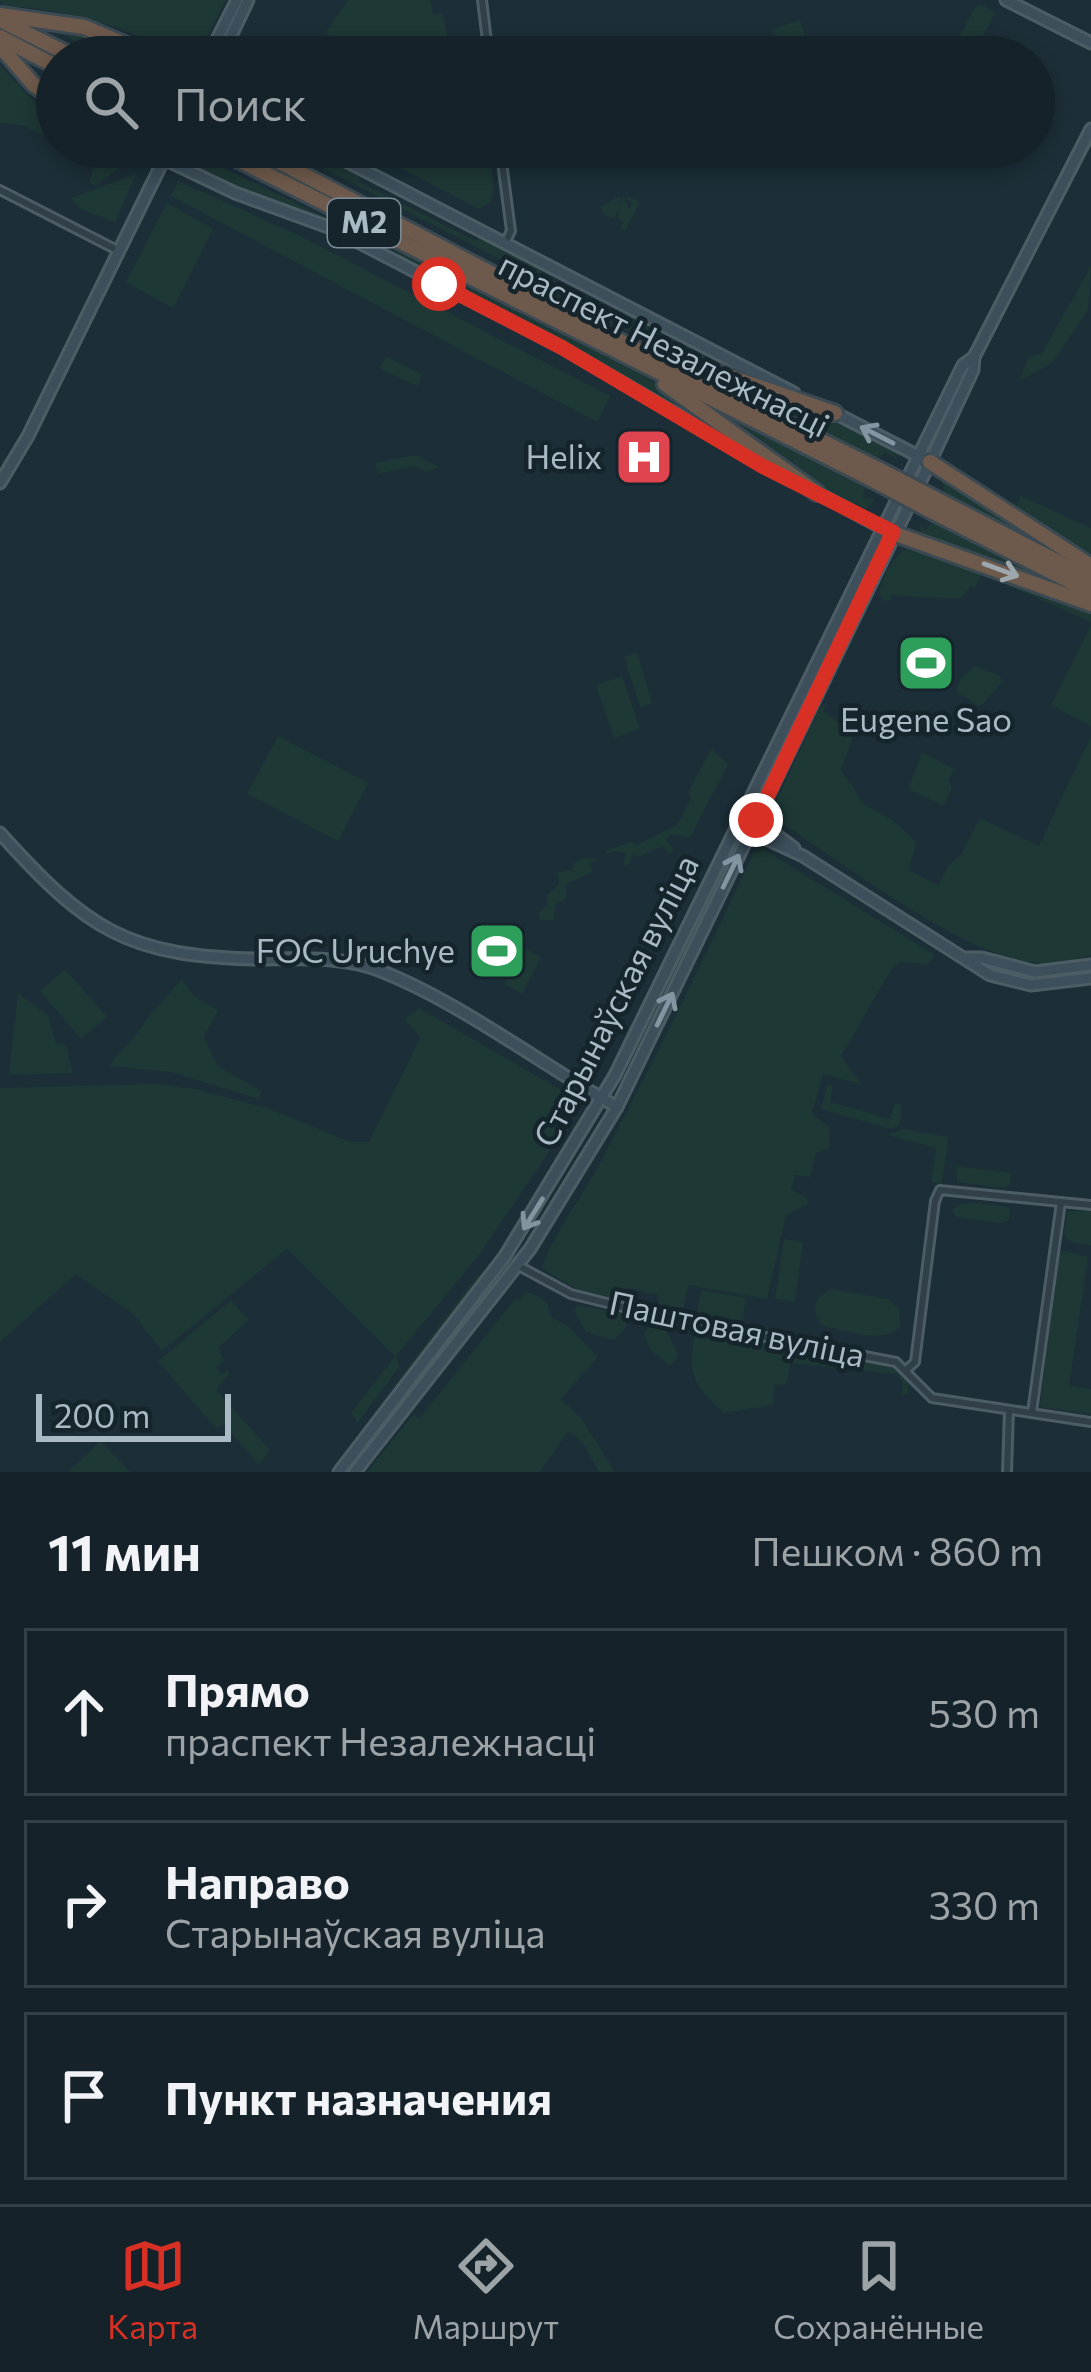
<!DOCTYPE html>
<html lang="ru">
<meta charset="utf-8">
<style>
:root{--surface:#152229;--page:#1e2a31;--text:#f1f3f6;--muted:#9da4a8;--line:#343f46;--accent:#d93025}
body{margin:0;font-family:Commissioner,sans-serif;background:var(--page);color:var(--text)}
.scale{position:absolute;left:36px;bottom:30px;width:195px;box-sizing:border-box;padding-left:12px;border:6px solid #a9bac5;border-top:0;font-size:33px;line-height:42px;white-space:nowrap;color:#a9bac5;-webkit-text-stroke:9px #16242c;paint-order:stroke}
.stop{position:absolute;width:36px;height:36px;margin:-27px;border:9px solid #d93025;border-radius:50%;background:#fff}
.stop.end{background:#d93025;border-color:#fff;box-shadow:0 3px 12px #0008}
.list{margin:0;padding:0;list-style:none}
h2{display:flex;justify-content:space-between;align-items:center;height:156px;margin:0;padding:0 48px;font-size:51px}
h2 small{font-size:39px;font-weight:400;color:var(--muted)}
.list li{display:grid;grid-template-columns:78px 1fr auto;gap:36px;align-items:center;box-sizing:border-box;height:168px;margin:0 24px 24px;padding:0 24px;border:3px solid var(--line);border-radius:0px}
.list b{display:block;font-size:45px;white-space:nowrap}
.list p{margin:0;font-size:39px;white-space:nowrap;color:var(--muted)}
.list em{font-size:39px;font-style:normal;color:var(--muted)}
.icon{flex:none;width:66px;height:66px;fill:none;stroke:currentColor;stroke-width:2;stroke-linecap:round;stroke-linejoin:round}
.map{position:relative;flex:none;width:1091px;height:1472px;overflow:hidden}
.search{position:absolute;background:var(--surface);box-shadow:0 6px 18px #0003;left:36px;right:36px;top:36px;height:132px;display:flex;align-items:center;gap:30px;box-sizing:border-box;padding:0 42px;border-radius:66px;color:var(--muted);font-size:45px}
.sheet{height:732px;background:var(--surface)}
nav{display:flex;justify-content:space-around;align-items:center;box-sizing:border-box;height:168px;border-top:3px solid var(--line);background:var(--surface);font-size:33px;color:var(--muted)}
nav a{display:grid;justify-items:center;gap:6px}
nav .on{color:var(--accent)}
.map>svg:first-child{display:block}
.green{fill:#1e3835}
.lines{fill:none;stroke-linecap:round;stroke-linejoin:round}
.street-casing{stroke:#4d5d66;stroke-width:12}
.secondary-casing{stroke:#4d5d66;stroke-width:15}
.highway-casing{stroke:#3b4a52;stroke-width:20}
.street{stroke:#303f48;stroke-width:6}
.secondary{stroke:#3d4f5b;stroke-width:9}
.highway{stroke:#6e5a4c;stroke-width:14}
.highway-bridge-casing{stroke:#3b4a52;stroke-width:20;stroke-linecap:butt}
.highway-bridge{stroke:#6e5a4c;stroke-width:14}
.oneway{stroke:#8395a0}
.oneway2{stroke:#9da7ad}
.route{stroke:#d93025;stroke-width:15}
.labels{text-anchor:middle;stroke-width:9;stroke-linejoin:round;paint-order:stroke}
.shield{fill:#16242c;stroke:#7d8d97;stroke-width:3}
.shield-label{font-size:30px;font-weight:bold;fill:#a9bac5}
.street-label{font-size:33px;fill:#a9bac5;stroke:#16242c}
.poi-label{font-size:33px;fill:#a9bac5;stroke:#16242c;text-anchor:end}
</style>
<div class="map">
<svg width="1091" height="1472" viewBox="0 0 1091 1472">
<rect width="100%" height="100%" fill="#1c2e37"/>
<g class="green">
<path d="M0,0H226L202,46L177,56C125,25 65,9 5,6Z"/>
<polygon points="348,0 430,0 433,14 443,13 451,57 316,57 332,37 325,33"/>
<polygon points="982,5 995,13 972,57 949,57 975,7"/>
<polygon points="800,20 812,57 781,57 773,29"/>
<polygon points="35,21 84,31 142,57 106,57"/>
<polygon points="0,65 32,100 57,117 57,141 21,125 0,123"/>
<polygon points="69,147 114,147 133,157 96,186 89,182 96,162"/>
<polygon points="193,147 217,165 375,241 323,218 239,193 191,166"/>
<polygon points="282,147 310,147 359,176 358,181 476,241 479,237 523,260 519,269"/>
<polygon points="343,147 488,147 494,188 491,202 479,209 377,156 364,160"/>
<polygon points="136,174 115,222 80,209 71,198"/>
<polygon points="178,181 298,235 610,396 597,422 171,196"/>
<polygon points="623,195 629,209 632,204 625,195 640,202 625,231 620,228 623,222 618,218 619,207 614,219 602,213 602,206 620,196 620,204"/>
<polygon points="167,203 213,229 173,308 126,282"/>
<polygon points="397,251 646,377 788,475 588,356 395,256"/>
<polygon points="529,263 543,269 542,274 624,317 627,313 780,388 654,345 538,285 539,281 524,273"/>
<polygon points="1091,266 1088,310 1052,363 1019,381 1028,358 1042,353"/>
<polygon points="387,357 422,374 418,386 382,370 380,367"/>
<polygon points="679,361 827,413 896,449 898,454 895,459 886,452 879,458 868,458"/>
<polygon points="684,392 865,486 863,497 875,500 863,512 826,493"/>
<polygon points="416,455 439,467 427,472 414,466 378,474 375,463"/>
<polygon points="946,475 1088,572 959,503 945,493 942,482"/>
<polygon points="1021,496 1091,528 1091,553 1015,509"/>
<polygon points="931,521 1091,599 922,538 919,524 927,530"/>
<path d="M906,549C934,558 958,559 984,569L975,588L970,586L962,599L891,595L890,600L884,601L879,593C883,577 892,557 906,549Z"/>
<polygon points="986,571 1091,609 1091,622 984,575"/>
<polygon points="1091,626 1091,726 1051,705"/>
<polygon points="637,653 652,703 640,707 624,657"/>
<polygon points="976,666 1000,676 1002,682 980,707 956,691 961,678"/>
<polygon points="622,676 640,729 614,738 596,685"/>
<path d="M829,700L823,711L854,734L841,770L865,805L891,819L916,842L909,870L938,885L949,865L961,855L980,818L1039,846L1091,736V955C1065,963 1035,967 1009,958C937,935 843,863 778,821L775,804L819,709Z"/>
<polygon points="278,736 368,783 338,841 247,794"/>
<polygon points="711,749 728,764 690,838 671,834 666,840 674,851 669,854 663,846 639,857 633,854 629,865 623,865 626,853 614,851 605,855 606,851 631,842 637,845 677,825 691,798 688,793"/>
<polygon points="922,752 954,769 949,780 952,789 943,806 908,789"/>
<path d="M763,849L935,955L928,964L901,962L892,968L841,1056L861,1084L823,1074L812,1114L830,1127L829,1148L816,1153L810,1177L795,1175L791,1190L807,1198L808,1204L786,1216L767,1299L688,1285L682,1317L656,1310L659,1295L628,1288L614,1299L578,1290L543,1269C542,1254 583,1193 594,1174C651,1068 703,961 754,852Z"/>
<polygon points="729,850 706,907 623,1075"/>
<polygon points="583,858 599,859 589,863 593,872 566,884 566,899 555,904 554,920 541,920 538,913 548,905 547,895 559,884 557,872 572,870 574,863"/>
<polygon points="698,867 667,931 662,933 651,929 657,929 685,875 681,872"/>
<polygon points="523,947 541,957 522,994 504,984"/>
<polygon points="65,969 107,1017 81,1039 40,991"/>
<path d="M182,979L194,996L218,1010L204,1037L218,1066L261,1091L259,1099L171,1072L110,1066C120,1048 127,1047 136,1034C149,1015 165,998 182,979Z"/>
<polygon points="18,993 48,1016 56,1043 66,1045 73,1073 9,1075"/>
<polygon points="419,1008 566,1093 561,1134 479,1255 396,1356 399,1367 358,1422 351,1413 395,1356 287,1249 162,1351 133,1314 76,1274 0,1342 0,1088 156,1084 196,1089 270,1109 350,1142 369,1142 420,1038 405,1019"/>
<polygon points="827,1085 833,1086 830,1102 890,1119 895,1103 901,1105 900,1125 891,1129 821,1109"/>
<polygon points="903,1129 948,1137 942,1184 931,1182 936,1148 888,1135"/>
<polygon points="956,1166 1011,1173 1010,1185 1003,1188 957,1182"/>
<polygon points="978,1203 1009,1207 1009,1220 1002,1223 956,1217 952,1210 960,1204"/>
<polygon points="1067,1211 1091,1211 1091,1245 1072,1243 1064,1235"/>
<polygon points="784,1239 803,1242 795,1302 775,1299"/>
<polygon points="1064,1251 1088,1257 1069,1386 1091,1389 1091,1414 1040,1407 1058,1255"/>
<polygon points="478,1275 481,1277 364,1425"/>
<polygon points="489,1283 456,1335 345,1472"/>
<path d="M831,1289L888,1299L899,1309L900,1327C883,1345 845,1330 822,1326C810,1309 813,1299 831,1289Z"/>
<polygon points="701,1290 746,1298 742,1321 697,1313"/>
<path d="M526,1292C543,1297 549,1300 551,1317L568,1326L598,1357L561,1399L582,1419L615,1472H599L582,1442L568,1431L540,1472H367L412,1416L420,1418L514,1300L522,1298Z"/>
<polygon points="231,1300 249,1320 218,1348 224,1361 216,1368 222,1374 228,1370 229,1374 216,1389 270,1450 259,1465 223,1424 218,1428 211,1423 158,1361"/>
<polygon points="577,1305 628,1314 626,1327 614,1340 586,1332 574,1311"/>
<polygon points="650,1326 664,1326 679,1356 670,1366 651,1350 644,1334"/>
<path d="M696,1328L894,1366L910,1381L907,1395L902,1393L903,1384L897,1374L791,1363L786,1385L775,1384L773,1405L724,1413C689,1380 688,1375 696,1328Z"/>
<polygon points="101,1441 130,1472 68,1472"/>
</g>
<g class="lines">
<g class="street-casing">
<g id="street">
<polyline points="482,0 489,57"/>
<polyline points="500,147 511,231 505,243"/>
<polyline points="0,190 119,251"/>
<polyline points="517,1265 571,1294 671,1319 896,1362 932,1398 1091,1422"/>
<polyline points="906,1370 915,1362 935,1201 940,1190 1091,1205"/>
<polyline points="1032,1412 1061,1202"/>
<polyline points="1007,1472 1009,1410"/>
</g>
</g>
<g class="secondary-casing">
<g id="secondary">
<polyline points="1006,0 1091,43"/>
<polyline points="208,57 237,0"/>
<polyline points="221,57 248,0"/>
<polyline points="319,147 794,393"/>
<polyline points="164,159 235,193 331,228 561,347 788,479"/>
<polyline points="831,411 922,458"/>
<polyline points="0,483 28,436 170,147"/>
<polyline points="814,491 884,529"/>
<polyline points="756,820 794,848"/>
<polyline points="749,831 803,856 990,975 1031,985 1091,978"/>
<path d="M0,833C87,930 128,957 260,959C299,959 341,956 378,970C457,1000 542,1065 617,1107"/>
<polyline points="968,958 982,958 1035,972 1091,965"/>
<polyline points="339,1472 505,1256 615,1075 963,365 974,357"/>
<polyline points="355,1472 530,1249 617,1107 930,462 973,370 974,357 1091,129"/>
</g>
</g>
<g class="highway-casing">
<g id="highway">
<polyline points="0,15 84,27 155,57"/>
<polyline points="0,20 74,57"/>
<polyline points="0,37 57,67"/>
<polyline points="0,46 33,84 57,101"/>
<polyline points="142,147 164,159"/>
<polyline points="213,147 871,479"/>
<polyline points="251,147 622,342 878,469"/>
<polyline points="658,352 835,413"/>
<polyline points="665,384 817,493"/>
<polyline points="930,462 1091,566"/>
<polyline points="940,501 1091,579"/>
<polyline points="933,512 1091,592"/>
<polyline points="893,533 1091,604"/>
</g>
</g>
<use href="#street" class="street"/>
<use href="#secondary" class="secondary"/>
<use href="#highway" class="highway"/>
<g class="highway-bridge-casing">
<g id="highway-bridge">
<polyline points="878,469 940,501"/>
<polyline points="871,479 933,512"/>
</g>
</g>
<use href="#highway-bridge" class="highway-bridge"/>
</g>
<defs><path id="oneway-shaft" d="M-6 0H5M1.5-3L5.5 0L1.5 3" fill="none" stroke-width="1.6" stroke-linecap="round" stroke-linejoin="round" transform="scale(3)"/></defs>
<g class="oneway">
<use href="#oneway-shaft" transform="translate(877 435) rotate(-153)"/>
<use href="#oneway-shaft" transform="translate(731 871) rotate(-64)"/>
<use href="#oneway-shaft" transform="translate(665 1009) rotate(-64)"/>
<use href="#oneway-shaft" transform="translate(533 1214) rotate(122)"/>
</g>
<use class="oneway2" href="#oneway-shaft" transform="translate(1001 570) rotate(20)"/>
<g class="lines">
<polyline class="route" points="439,284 561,347 762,466 893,532 756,820"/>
</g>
<defs>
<g id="hospital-square" transform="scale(3)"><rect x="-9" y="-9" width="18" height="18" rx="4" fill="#e0444e" stroke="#16242c"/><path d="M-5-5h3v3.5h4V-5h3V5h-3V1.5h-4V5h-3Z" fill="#fff"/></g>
<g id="stadium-square" transform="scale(3)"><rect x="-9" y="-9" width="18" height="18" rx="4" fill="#2e9e5b" stroke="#16242c"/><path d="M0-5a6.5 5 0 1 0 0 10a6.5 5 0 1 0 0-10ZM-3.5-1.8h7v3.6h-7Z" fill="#fff"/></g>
</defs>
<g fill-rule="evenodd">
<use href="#hospital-square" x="644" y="457"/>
<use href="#stadium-square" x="926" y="663"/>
<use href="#stadium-square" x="497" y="951"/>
</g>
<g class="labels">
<rect class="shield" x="328" y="199" width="72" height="48" rx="9"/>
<g class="shield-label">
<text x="364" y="233">М2</text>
</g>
<g class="street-label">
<text transform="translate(664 345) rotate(27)" y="12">праспект Незалежнасці</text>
<text transform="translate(616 1001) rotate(-63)" y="12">Старынаўская вуліца</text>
<text transform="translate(737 1329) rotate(12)" y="12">Паштовая вуліца</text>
</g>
<g class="poi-label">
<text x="602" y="469">Helix</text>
<text x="926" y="732" text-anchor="middle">Eugene Sao</text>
<text x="455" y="963">FOC Uruchye</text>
</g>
</g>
</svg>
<div class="scale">200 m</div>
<div class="stop" style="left:439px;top:284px"></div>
<div class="stop end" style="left:756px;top:820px"></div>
<div class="search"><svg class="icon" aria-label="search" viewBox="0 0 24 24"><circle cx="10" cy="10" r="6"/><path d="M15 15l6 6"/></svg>Поиск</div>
</div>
<section class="sheet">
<h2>11 мин<small>Пешком · 860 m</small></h2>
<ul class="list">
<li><svg class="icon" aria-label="ahead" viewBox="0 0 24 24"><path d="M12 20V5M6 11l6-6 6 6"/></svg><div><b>Прямо</b><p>праспект Незалежнасці</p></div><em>530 m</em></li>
<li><svg class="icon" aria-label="right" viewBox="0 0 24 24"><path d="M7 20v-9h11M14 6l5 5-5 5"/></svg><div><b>Направо</b><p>Старынаўская вуліца</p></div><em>330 m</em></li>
<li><svg class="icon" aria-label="arrive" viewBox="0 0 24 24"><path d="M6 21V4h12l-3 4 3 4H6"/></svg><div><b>Пункт назначения</b></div></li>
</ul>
</section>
<nav>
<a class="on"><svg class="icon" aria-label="map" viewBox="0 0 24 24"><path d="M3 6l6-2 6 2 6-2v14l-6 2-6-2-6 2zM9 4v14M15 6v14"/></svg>Карта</a>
<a><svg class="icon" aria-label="directions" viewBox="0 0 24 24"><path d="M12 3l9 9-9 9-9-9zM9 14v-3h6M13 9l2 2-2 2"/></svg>Маршрут</a>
<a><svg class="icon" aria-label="saved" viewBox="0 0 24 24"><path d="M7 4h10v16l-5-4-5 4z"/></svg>Сохранённые</a>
</nav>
